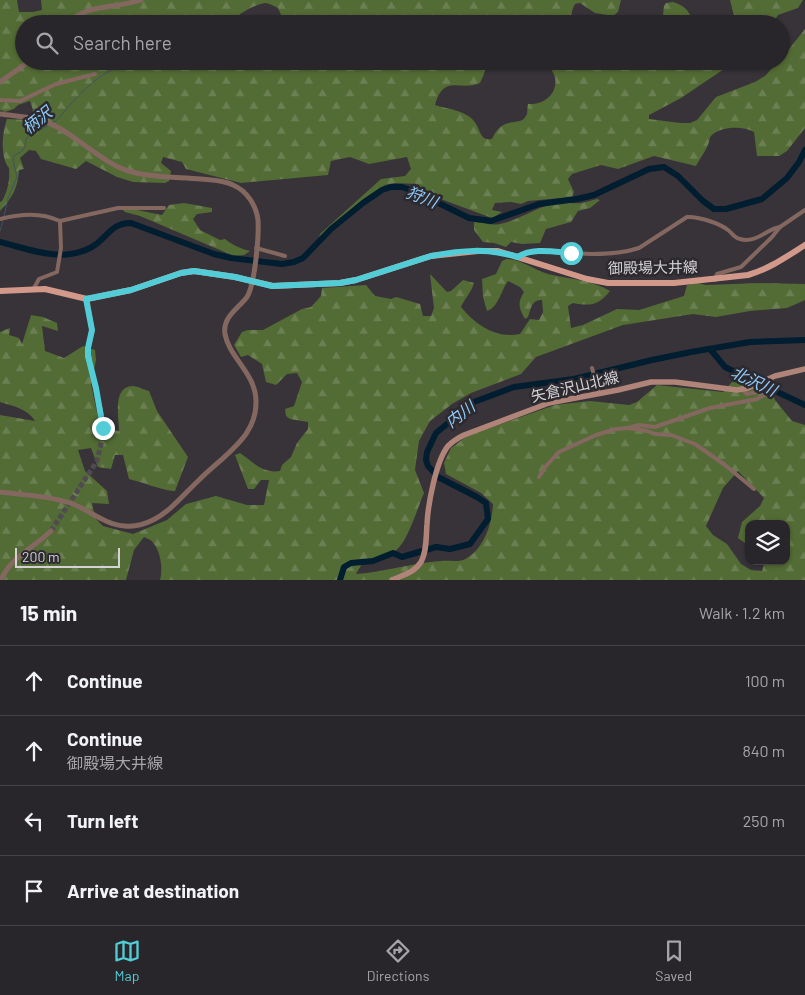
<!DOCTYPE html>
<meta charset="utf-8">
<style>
:root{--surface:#29262b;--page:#312e33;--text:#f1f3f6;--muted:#a5a5a9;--line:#454347;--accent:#52ccd6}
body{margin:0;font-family:Barlow,"Noto Sans JP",sans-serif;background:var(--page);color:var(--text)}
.controls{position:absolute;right:15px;bottom:15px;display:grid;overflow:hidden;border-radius:10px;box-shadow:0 1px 4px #0004}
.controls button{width:45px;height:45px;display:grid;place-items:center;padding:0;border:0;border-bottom:1px solid var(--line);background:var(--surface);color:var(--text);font:25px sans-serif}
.scale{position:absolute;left:15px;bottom:12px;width:105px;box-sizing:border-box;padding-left:5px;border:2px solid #d5d2d6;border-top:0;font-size:14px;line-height:18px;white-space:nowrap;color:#d5d2d6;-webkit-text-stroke:4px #2c292f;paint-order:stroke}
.stop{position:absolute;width:15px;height:15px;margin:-11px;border:4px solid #52ccd6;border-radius:50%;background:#fff}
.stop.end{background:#52ccd6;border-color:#fff;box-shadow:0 1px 5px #0008}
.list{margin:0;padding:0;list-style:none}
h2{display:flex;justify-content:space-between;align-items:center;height:65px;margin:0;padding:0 20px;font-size:21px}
h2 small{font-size:16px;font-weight:400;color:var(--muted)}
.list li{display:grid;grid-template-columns:32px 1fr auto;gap:15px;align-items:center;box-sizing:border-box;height:70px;padding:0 20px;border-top:1px solid var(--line)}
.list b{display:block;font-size:19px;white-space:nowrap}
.list p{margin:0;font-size:16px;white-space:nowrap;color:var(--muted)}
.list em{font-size:16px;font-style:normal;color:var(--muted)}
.icon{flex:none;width:28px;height:28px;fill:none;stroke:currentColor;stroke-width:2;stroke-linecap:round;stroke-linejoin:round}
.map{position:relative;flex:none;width:805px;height:580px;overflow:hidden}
.search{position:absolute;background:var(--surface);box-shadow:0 1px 4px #0004;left:15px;right:15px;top:15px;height:55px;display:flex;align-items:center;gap:12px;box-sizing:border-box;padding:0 18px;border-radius:28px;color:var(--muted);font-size:19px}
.sheet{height:345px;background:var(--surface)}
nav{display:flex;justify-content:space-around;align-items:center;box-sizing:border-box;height:70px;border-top:1px solid var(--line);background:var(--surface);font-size:14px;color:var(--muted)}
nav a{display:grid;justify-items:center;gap:2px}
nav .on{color:var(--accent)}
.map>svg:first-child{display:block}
.forest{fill:url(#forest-firs);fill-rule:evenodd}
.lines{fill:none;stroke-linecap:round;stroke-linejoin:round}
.stream{stroke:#415362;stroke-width:1}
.river{stroke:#011d30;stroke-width:6}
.tertiary-tunnel{stroke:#4f4b51;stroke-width:5;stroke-dasharray:5 2.5;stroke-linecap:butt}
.minor{stroke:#846860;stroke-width:4}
.tertiary{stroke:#846860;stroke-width:5}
.secondary{stroke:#b08478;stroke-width:5.5}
.primary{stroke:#d2998b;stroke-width:6}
.route{stroke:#52ccd6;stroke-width:6}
.labels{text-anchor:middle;stroke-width:5;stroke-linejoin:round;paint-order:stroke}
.street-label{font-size:15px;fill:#d5d2d6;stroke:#2c292f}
.water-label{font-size:16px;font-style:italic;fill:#8fccfb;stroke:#2c292f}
</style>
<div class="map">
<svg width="805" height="580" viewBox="0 0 805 580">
<defs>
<pattern id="forest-firs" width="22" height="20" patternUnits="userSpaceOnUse" patternTransform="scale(1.25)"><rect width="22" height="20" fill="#536b35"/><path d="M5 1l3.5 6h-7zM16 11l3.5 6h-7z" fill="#6b7f52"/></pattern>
</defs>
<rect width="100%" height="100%" fill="#373339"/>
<g class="forest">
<path d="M0,0H17L19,12H33L42,10L41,0H621L618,12L613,16L595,13L580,3L575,4C571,11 571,16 573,24H285L278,8C274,6 271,4 266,3C257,3 234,16 230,24H24V61H487L484,74L480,83C460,92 444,73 435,105C447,109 465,110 474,121C481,129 479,141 492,139C503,114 519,128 526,116C528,113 527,108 528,104C555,106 567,75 541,61H736L681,98L649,115V119L680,123H690L697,120L716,97L755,82L765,76L779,61H781V59L805,29V128L787,151L779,156H757L754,132C743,126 722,126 712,135C709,138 710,138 709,142C706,151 700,158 696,166L654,156L618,169L601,165L588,169L572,174L568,179L574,192L572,197L528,201L521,204L511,202L495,203L492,210L502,212L492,218L438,198L416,184L395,183L385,185L365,198L319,237L320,234L381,179L405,176L411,169L407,157L369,164L350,157L331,161L328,175L241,183L186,169L182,162L163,157L161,163L171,171L169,181L165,183L133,182L117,177L86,161L76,169L41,159L36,151L29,150L20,158L24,169L19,170C18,188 12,198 0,211V202L2,201C8,190 10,180 9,168C0,157 2,133 7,119L31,120L33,110L30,101L18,105L14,109L5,112L0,110Z"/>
<polygon points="730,0 803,0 798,8 778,15 772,24 736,24"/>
<path d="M673,2C685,6 691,11 692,24H662L664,6L666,3Z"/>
<path d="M597,199L600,200L590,208L578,211L571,222L546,229L540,243L522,244L511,242L506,247L494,243L483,242L474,230V222C483,222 491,226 500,224C521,220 538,205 559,203C566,202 574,204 582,203C587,202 592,200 597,199Z"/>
<path d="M184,203L212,208V212L197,214L193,219L200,230L220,240L225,239C229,243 243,250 250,251L244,255L234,256L140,216L125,212L122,209L137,210L162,215L169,205Z"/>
<path d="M507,259C522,260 534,270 548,274C569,279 592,280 610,291C598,306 590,306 573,303L568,306L571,328L583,325L617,309L639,310L684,296L687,285L698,283L706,285L762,283L805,284V300L787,308L750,311L716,317L693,314L623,325L536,357L521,374L471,393L452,404L430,421L419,441L415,470L424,493C417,509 408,543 393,553C385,559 373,560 363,562L356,574C384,572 412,563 441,561C448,560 461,563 467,558C485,547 492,523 493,504L481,493L446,474L444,463L451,448L467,436L555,405L590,401L629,405L637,402L657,385L723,392L732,382L743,380L764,385L771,390L775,400L792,421L805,425V580H160C163,570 161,553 154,544C152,540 148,539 144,537L134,550L126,580H0V415L35,421C28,409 13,406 0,402V332L10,328L9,335L19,338L22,344L31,315L43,317L57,323L58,331L42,326L45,351L64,358L83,346L95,350L96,360L91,384L100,427L119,431C119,418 112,386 133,386C138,386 144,390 149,391L157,411L188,457L175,491C164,491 142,482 129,479L123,455H115L111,469L98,467L91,448L78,450L85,471L107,491L109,504L92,503L95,518L103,526L133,534L167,520L186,504L216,496L247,505H264L269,480H261L254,489H248L235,455L240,453C253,462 263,474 280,471L282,465L291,457L297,443L308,429V422L290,419L286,416L285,409L294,406L302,382L297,373L287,374L276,385L266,382L262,364L248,355L241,357L234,345L242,332L248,330H263L302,309L311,307L321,296L322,288L366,285L375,296L391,299L396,297L420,304L423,316H431L434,308L430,274L447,292L451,291L463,280L474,283C471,293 465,298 461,307C476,325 496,339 520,334L530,319L539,320L543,312L542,300C532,299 531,308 528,317L525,319C519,308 517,303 524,292L520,287L508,281C501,290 499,307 487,311L483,297L482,279L496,274L502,261ZM738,471L764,498L760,506L742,522L738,538L749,546V524H786V561H765L762,571L751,570L741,564L727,544L713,535L706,526L723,488Z"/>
</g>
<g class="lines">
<g class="stream">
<polyline points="190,61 243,68 274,64 288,66"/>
<path d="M52,123L57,120C80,93 102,67 138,61"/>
<polyline points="4,217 8,198 17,177 13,160 14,156 22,151 25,147 26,139 30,135 49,125"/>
<polyline points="0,231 3,221"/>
</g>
<g class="river">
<path d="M0,242C29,249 61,263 90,248C107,240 109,223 131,223L214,254L231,258L282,264L294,262L303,258L331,229L363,203L382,190L391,187H402L416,192L469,218L491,221L539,204L577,199L594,195L649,169L664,167L678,176L703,201L714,209H726L762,199L787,178L799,162L805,150"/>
<polyline points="710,349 725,367 805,405"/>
<polyline points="340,580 344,567 351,563 373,561 393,553 402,557 436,547 450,549 470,544 488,519 486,503 477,497 438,477 428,466 426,460 427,452 436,433 474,402 514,387 574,379 652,360 691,352 750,342 805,340"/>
</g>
<polyline class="tertiary-tunnel" points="51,531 97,461 103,435"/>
<g class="minor">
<polyline points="0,100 20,101 56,84 95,74"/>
<path d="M0,219C21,214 40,212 60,221L118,208H164"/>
<polyline points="256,248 285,256"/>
<path d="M518,257C533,246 574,254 592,254C608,254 624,253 639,248L687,217C697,216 719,223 728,230C732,233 734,238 740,239C756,244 766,229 780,227"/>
<polyline points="715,280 717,274 741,267 772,237 780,227 805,210"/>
<polyline points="34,288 39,279 57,272 61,248 60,221"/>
<polyline points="592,368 599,393"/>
<polyline points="628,428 639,425 655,427 710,408 757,399 766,394 763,391 747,394 743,390"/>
<polyline points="539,477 546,466 559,452 596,435 616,429 628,428 647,431 655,434 671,435 695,444 725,465 754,489"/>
</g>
<g class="tertiary">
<path d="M67,24C87,3 115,9 141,0"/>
<polyline points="0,82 30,61"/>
<path d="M0,114C21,117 40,117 59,128C82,141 107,166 132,172C154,178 179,177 201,179C212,180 224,180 233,185C247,191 256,205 258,220C259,236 255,284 247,297C239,308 222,317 225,334C229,358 257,374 256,403C256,414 252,425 246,434C233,452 214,465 199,480C185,493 171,511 153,520C145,524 134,527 125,526C106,525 90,511 73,504C50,496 24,495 0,492"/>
<polyline points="87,299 92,330 88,348 88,356 102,418 103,435"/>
<path d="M1,580C11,557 33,548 51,531"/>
</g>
<path class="secondary" d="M392,580C403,575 414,573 421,562C427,551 426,536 427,524C428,504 436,461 448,446C453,441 458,438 464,435L549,403L618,390L651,382H675L737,390L748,388L775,376L805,369"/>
<path class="primary" d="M0,291L45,289L87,299L131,290L181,273L194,271L235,277L273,286L340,283L356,280L431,256L478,251H498L587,279L608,283H674L748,275C769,269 786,257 805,245"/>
</g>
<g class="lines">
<path class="route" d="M103,428L96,388L88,356V348L92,330L86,299L131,290L181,273L194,271L235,277L272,286L340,283L356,280L431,256C463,250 487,248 518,257C531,247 556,252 571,253"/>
</g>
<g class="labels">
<g class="street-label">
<text transform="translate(653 268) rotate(-1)" y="5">御殿場大井線</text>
<text transform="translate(575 387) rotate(-13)" y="5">矢倉沢山北線</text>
</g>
<g class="water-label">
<text transform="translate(37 120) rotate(-39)" y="6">柄沢</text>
<text transform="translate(422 197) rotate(21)" y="6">狩川</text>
<text transform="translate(754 381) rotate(25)" y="6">北沢川</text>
<text transform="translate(460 414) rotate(-37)" y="6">内川</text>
</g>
</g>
</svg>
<div class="controls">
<button><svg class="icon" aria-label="layers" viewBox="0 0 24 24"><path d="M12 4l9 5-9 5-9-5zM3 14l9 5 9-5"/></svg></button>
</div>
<div class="scale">200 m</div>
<div class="stop" style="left:571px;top:253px"></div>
<div class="stop end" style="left:103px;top:428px"></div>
<div class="search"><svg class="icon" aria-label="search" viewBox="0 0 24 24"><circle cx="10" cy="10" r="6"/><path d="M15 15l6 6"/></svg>Search here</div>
</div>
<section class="sheet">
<h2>15 min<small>Walk · 1.2 km</small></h2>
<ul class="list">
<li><svg class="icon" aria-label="ahead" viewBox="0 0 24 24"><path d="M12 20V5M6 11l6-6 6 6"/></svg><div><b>Continue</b></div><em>100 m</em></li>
<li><svg class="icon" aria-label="ahead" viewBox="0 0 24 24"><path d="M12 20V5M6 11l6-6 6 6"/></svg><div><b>Continue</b><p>御殿場大井線</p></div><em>840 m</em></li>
<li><svg class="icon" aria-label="left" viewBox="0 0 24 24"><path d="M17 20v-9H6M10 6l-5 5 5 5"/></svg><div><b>Turn left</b></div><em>250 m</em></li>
<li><svg class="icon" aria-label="arrive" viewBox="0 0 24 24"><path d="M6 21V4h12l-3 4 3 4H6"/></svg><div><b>Arrive at destination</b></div></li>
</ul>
</section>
<nav>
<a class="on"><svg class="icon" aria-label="map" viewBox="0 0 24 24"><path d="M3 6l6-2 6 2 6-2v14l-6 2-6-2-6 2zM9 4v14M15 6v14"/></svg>Map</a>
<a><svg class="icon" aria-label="directions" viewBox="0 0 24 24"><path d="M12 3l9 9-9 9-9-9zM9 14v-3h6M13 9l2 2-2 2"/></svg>Directions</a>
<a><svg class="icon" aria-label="saved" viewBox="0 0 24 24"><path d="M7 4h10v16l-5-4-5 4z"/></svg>Saved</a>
</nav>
